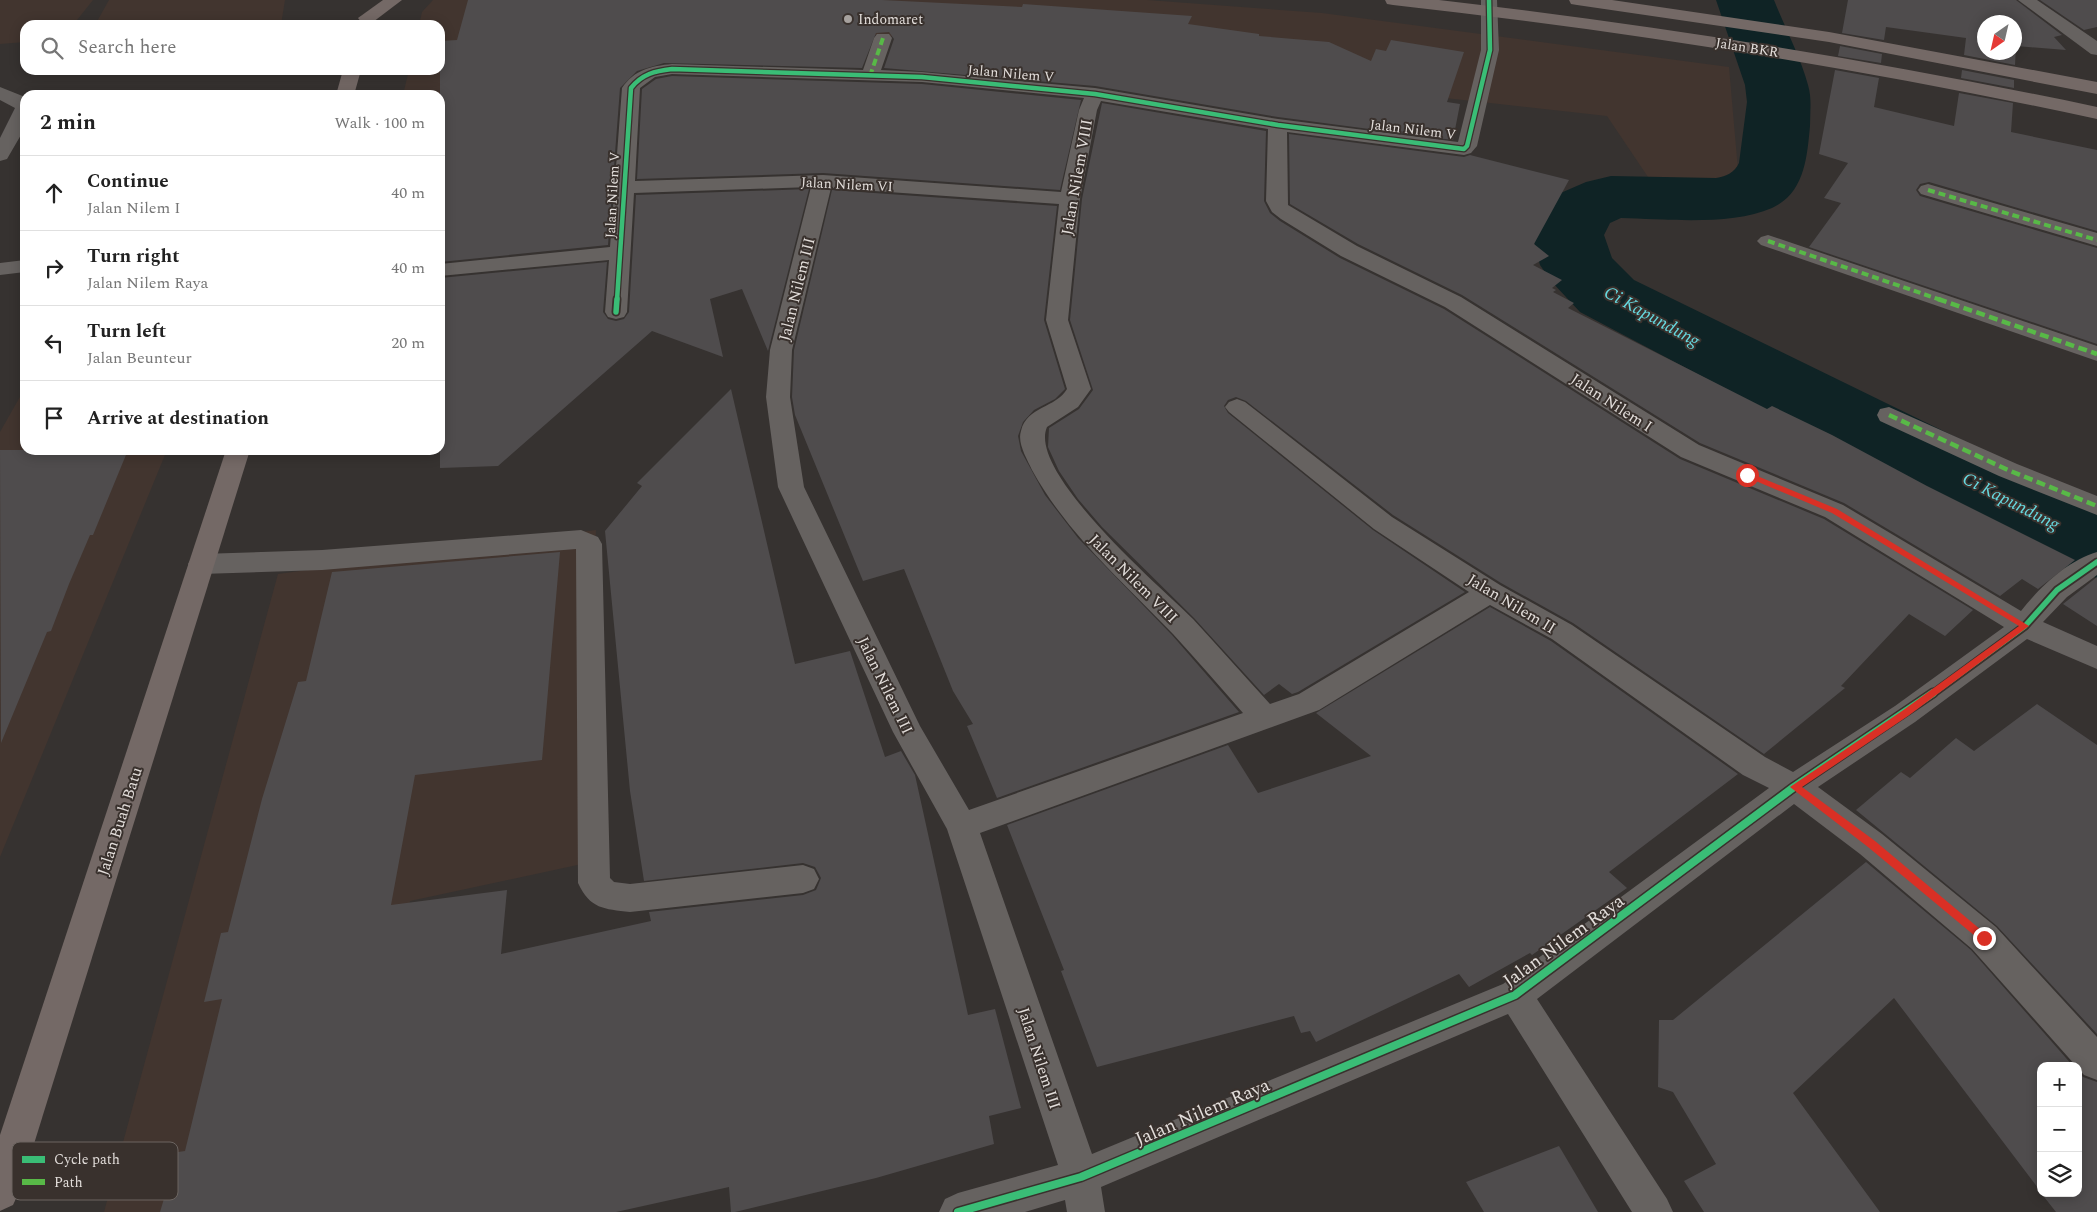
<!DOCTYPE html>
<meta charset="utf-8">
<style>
:root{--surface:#fff;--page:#f2f2f2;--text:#222;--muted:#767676;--line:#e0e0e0}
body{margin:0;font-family:Spectral,serif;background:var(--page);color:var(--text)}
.controls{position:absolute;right:15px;bottom:15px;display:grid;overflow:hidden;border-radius:10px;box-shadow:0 2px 12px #0003}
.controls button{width:45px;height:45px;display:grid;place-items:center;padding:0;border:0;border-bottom:1px solid var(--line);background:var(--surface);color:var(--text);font:25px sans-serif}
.compass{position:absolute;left:1977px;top:15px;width:45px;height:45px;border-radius:50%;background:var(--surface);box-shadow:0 2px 12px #0003;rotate:214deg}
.stop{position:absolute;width:15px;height:15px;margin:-11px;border:4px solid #d93025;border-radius:50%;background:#fff}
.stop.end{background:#d93025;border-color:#fff;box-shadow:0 1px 5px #0008}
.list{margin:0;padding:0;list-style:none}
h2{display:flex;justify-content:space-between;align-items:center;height:65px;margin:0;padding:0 20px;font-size:21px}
h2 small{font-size:16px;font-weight:400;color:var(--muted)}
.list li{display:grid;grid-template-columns:32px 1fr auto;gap:15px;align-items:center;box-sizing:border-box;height:75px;padding:0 20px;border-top:1px solid var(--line)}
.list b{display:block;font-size:19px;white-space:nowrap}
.list p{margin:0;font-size:16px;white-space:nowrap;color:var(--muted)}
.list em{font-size:16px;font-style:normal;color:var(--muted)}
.icon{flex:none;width:28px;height:28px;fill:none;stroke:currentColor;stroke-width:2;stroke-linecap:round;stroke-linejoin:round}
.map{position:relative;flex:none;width:2097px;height:1212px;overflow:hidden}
.search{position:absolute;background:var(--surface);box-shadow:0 2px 12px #0003;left:20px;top:20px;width:425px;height:55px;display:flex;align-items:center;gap:12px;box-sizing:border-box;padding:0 18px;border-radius:15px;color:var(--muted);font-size:19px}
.panel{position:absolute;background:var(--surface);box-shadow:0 2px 12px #0003;left:20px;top:90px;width:425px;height:365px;border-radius:15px}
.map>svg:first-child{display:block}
.built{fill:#42352f}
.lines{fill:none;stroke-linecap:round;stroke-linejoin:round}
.river{fill:#0f2325;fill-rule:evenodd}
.building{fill:#4f4c4d;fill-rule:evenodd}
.minor{fill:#666260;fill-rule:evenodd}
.major{fill:#746966;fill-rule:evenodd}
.quiet-far1{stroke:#58b947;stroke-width:4;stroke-dasharray:7 4;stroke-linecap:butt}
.quiet{stroke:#58b947;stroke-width:4.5;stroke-dasharray:9 4.5;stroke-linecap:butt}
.cycleway-far2-casing{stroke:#39312d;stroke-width:7}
.cycleway-far1-casing{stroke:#39312d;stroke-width:9}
.cycleway-casing{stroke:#39312d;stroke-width:11}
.cycleway-far2{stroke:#3abd76;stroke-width:4.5}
.cycleway-far1{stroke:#3abd76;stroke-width:5.5}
.cycleway{stroke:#3abd76;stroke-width:8}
.route{fill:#d93025}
.poi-dot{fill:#a6a19e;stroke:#39312d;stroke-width:2}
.labels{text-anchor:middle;stroke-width:4;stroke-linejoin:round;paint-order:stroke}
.far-poi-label{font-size:14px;fill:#e2ddda;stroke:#39312d;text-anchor:start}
.far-street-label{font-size:14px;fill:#e2ddda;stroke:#39312d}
.street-label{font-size:16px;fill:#e2ddda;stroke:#39312d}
.water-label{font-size:18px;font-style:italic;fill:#66d8df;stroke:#39312d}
.near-street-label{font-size:19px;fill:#e2ddda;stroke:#39312d}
.key{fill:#39312d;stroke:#6c6561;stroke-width:1}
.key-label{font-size:14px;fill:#e2ddda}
</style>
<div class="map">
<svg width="2097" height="1212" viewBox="0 0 2097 1212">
<rect width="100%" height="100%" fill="#363230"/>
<g class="built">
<polygon points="0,0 93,0 73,25 25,25 25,42 0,44"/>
<polygon points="109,0 285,0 281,25 95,25"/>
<polygon points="433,0 1147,0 1322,13 1729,67 1740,193 1648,177 1607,116 888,36 603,15 440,95 403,95 409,70 440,70 440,25 419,25 422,12"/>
<polygon points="25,388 25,450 167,450 0,857 0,432"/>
<polygon points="596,530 582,864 410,901 360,1212 104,1212 278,574"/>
</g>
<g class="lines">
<path class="river" d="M1716,0H1774C1785,28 1800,56 1808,85C1812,98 1810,112 1810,126C1807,157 1805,193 1772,208C1731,226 1666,219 1621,218L1610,223L1604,235L1612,258L1634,280L2097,506V578L2065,568L1580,312L1551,281L1540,265L1532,235L1556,195L1586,182L1611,176L1716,178C1727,176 1734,173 1739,163L1747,102L1745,85Z"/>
</g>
<g class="building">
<polygon points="468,0 882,0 1022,7 1023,4 1192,16 1188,24 1259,34 1259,36 1329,42 1371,61 1376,49 1386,51 1391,40 1464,52 1447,102 1460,104 1453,140 1278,117 1095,86 884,68 894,39 889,32 876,33 862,68 664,63 637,71 620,88 608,245 440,262 440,41 457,40"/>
<path d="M1848,0H2016L2062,35L2054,37L2066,50L2016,46L2015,65L1964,55L1966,38L1886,27L1884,40L1842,33ZM1984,22H2014V52H1984Z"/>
<polygon points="2040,0 2097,0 2097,27 2084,30"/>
<polygon points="1840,46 1882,54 1881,63 1838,56"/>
<polygon points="1835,70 1879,78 1874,107 1954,126 1959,93 2013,103 2011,132 2097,150 2097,231 1929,182 1920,184 1916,190 1920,196 2097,248 2097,344 1809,247 1841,203 1824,198 1848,163 1819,154"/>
<polygon points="1962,70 2014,80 2014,88 1961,78"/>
<polygon points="672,76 922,84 1081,100 1060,190 823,173 637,179 642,89 656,79"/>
<polygon points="1102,103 1266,131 1264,201 1270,213 1280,221 1340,258 1444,309 1680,459 1824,519 1973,610 1945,636 1909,614 1841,686 1845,688 1764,754 1573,623 1501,583 1393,515 1246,401 1236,397 1228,400 1224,406 1228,413 1373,530 1465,592 1298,692 1292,694 1279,684 1264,695 1194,618 1102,527 1078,499 1059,471 1048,447 1049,428 1079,409 1093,390 1070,320 1082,199"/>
<polygon points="1289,134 1464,157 1470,155 1569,180 1534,244 1549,256 1533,265 1562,280 1552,288 1556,290 1553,292 1574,303 1568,308 1767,409 1772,406 1832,435 1927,486 2075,560 2038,589 2022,579 2000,596 1844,503 1700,443 1462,295 1358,244 1290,204"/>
<polygon points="809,189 768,351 742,289 710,299 723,357 652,331 498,466 440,468 440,278 607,262 603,312 608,319 616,321 624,319 629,312 636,195"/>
<polygon points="832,190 1057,206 1044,320 1065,389 1055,399 1034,410 1023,422 1018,436 1021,451 1045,495 1078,538 1172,635 1239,712 997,798 967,726 973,724 953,691 904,569 863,581 795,415 792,397 794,350"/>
<polygon points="731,389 795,664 850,651 885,757 901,751 915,775 968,1015 995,1009 1021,1108 989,1116 994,1144 876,1178 735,1212 731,1212 729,1187 616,1212 160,1212 178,1152 185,1151 222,999 204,1002 221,933 228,932 262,799 298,682 306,681 332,572 560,552 542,760 415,775 391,905 507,890 501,954 651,921 649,912 803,895 816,890 821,878 815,867 803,863 644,881 630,791 605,531 642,486 637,483"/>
<polygon points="0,450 128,450 93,535 90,535 69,584 51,631 47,632 1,743"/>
<polygon points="2097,577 2097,626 2063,604"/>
<polygon points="1490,607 1551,641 1738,774 1609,872 1627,888 1532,955 1530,953 1469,987 1459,974 1316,1042 1310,1031 1301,1033 1294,1016 1097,1067 1061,971 1064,970 1007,825 1228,745 1258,793 1371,756 1316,713"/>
<polygon points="2037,704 2097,745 2097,1034 1997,926 1856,810 1901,772 1910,778 1956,738 1974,751"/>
<polygon points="1866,862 1971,950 2073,1066 2041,1066 2041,1192 1894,998 1793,1093 1880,1212 1704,1212 1684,1181 1716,1164 1673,1092 1658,1087 1659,1020 1673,1020"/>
<polygon points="2078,1071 2083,1077 2097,1082 2097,1212 2056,1212 2041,1193 2078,1193"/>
<polygon points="1559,1146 1598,1212 1484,1212 1466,1182"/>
</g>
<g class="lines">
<g class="minor">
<path d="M1481,0H1497L1499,50L1477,146L1471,153L1464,155L1287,132L1288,205L1357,246L1461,297L1699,445L1843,505L2021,611C2040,587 2067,561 2097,552V575L2067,597L2043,622L2097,646V669L2027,639L1915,722L1818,787L1882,834L1996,927L2097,1037V1080L2084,1075L1972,949L1860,854L1794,804L1537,999L1667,1199L1673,1212H1632L1508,1014L1101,1187L1105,1212H1067L1065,1200L1025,1212H939L945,1199L958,1193L1058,1165L947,829L893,732L778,487L766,397L770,350L811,187L634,193L627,312L624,317L616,319L608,317L605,312L609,260L440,276V264L610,247L622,88C634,70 651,66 672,64L863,70L874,38L877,34H889L892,38L881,70L922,72L1095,88L1278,119L1458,142L1481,50ZM672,74L922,82L1084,98L1079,110L1061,192L823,175L635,181L640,88L655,77ZM1101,101L1268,129L1266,201L1272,212L1281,219L1341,256L1445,307L1681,457L1825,517L2004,627L1895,706L1793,772L1765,757L1572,625L1500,585L1392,517L1245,402L1237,399L1229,402L1225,407L1229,412L1374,529L1469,592L1299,694L1270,704C1244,676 1219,647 1193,619C1162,588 1027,473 1047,427L1078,407L1091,389L1068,320L1080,199L1097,110ZM831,188L1059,204L1046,320L1067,389C1056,408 1027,406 1021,431C1017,443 1027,459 1032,470C1068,535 1122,581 1173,634C1197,660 1220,687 1243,713L969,810L920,726L804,487L790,397L792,350ZM1490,605L1552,639L1743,775L1769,788L1503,984L1092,1154L980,833L1319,710Z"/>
<polygon points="2018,0 2037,0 2097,41 2097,55 2091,54"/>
<polygon points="0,87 25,97 25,128 7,159 0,161 0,138 15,108 0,100"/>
<polygon points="1928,184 2097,233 2097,246 1921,194 1918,190 1921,186"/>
<polygon points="1768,235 2097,346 2097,361 1761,245 1757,241 1761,237"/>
<polygon points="25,260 25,272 0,275 0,263"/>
<polygon points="1889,407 2017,464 2097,496 2097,515 1999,476 1880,421 1877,415 1880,409"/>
<path d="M581,530L598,537L602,544L610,878L614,882L630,884L803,865L814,869L819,879L814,889L803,893L630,912C604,909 590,909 578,883L576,549L322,570L201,574L192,571L188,564L192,557L201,554L322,550Z"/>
</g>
<g class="major">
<polygon points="383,0 402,0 373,22 361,22 358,18"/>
<path d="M1385,0H1439L1481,5C1688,30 1893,64 2097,107V119C1864,69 1630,31 1393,5L1387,4Z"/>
<polygon points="1569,0 1612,0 1829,32 2097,82 2097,94 1829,42 1577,5 1571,4"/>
<polygon points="343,70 361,70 354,95 336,95"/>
<polygon points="226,450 250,450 19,1192 13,1205 0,1211 0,1135"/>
</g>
<g class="quiet-far1">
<polyline points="870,76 883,38"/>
<polyline points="1928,190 2097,240"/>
<polyline points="1768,241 1941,300"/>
</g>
<g class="quiet">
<polyline points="1938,299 2097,354"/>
<polyline points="1889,415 2008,470 2097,506"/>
</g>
<g class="cycleway-far2-casing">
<path id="cycleway-far2" d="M617,300L631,88C642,74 655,71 672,69L922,77L1095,94L1278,125L1464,149L1467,146L1490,50L1489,0"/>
</g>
<g class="cycleway-far1-casing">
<g id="cycleway-far1">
<polyline points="616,312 617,299"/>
<polyline points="1931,695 2025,626 2057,590 2097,562"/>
</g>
</g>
<g class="cycleway-casing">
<polyline id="cycleway" points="958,1212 1081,1177 1515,995 1794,787 1933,693"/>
</g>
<use href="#cycleway-far2" class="cycleway-far2"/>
<use href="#cycleway-far1" class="cycleway-far1"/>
<use href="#cycleway" class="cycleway"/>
</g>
<polygon class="route" points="1744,473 1750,473 1837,509 2029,626 1908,716 1802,787 1875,841 1987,935 1987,941 1981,941 1868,847 1790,787 1902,711 2019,626 1832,513 1744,476"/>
<circle class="poi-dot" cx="848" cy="19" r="5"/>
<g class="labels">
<g class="far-poi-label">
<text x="858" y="24">Indomaret</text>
</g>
<g class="far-street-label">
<text transform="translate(1747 47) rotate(9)" y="5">Jalan BKR</text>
<text transform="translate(1011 73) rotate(5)" y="5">Jalan Nilem V</text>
<text transform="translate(1413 129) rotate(7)" y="5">Jalan Nilem V</text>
<text transform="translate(847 184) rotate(3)" y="5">Jalan Nilem VI</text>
<text transform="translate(612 195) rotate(-87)" y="5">Jalan Nilem V</text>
</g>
<g class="street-label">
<text transform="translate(1076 177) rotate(-80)" y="6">Jalan Nilem VIII</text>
<text transform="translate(796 289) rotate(-76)" y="6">Jalan Nilem III</text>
<text transform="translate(1612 402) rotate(33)" y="6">Jalan Nilem I</text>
<text transform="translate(1134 578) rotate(45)" y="6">Jalan Nilem VIII</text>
<text transform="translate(1512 603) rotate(31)" y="6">Jalan Nilem II</text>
<text transform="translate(886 685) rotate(64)" y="6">Jalan Nilem III</text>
<text transform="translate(119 821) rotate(-72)" y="6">Jalan Buah Batu</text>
<text transform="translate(1040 1058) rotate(72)" y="6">Jalan Nilem III</text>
</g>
<g class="water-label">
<text transform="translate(1652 316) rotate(29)" y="6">Ci Kapundung</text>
<text transform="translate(2011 501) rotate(27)" y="6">Ci Kapundung</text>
</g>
<g class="near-street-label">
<text transform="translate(1563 940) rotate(-36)" y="7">Jalan Nilem Raya</text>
<text transform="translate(1202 1111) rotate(-23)" y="7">Jalan Nilem Raya</text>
</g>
</g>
<rect x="12" y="1142" width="166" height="58" rx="8" class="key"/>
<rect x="22" y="1156" width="23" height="7" fill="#3abd76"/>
<rect x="22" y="1179" width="23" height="6" fill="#58b947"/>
<g class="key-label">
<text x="54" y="1164">Cycle path</text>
<text x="54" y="1187">Path</text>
</g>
</svg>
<div class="controls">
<button>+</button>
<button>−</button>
<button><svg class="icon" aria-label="layers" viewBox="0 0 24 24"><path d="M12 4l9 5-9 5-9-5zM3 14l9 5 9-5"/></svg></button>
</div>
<svg class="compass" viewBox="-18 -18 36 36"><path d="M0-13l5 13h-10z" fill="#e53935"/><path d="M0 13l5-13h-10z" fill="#767676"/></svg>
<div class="stop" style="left:1747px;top:475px"></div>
<div class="stop end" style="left:1984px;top:938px"></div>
<div class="search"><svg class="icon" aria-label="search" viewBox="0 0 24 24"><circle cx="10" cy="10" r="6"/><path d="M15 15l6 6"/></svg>Search here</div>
<section class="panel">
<h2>2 min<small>Walk · 100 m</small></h2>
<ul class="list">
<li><svg class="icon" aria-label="ahead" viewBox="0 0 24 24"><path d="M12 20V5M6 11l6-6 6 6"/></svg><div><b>Continue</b><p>Jalan Nilem I</p></div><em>40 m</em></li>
<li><svg class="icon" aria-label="right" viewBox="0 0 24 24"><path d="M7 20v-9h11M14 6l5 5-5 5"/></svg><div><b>Turn right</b><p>Jalan Nilem Raya</p></div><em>40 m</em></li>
<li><svg class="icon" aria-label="left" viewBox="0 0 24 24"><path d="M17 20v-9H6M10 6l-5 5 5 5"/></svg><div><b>Turn left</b><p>Jalan Beunteur</p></div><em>20 m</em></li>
<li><svg class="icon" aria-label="arrive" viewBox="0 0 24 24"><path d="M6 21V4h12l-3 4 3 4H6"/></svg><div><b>Arrive at destination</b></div></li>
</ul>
</section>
</div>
